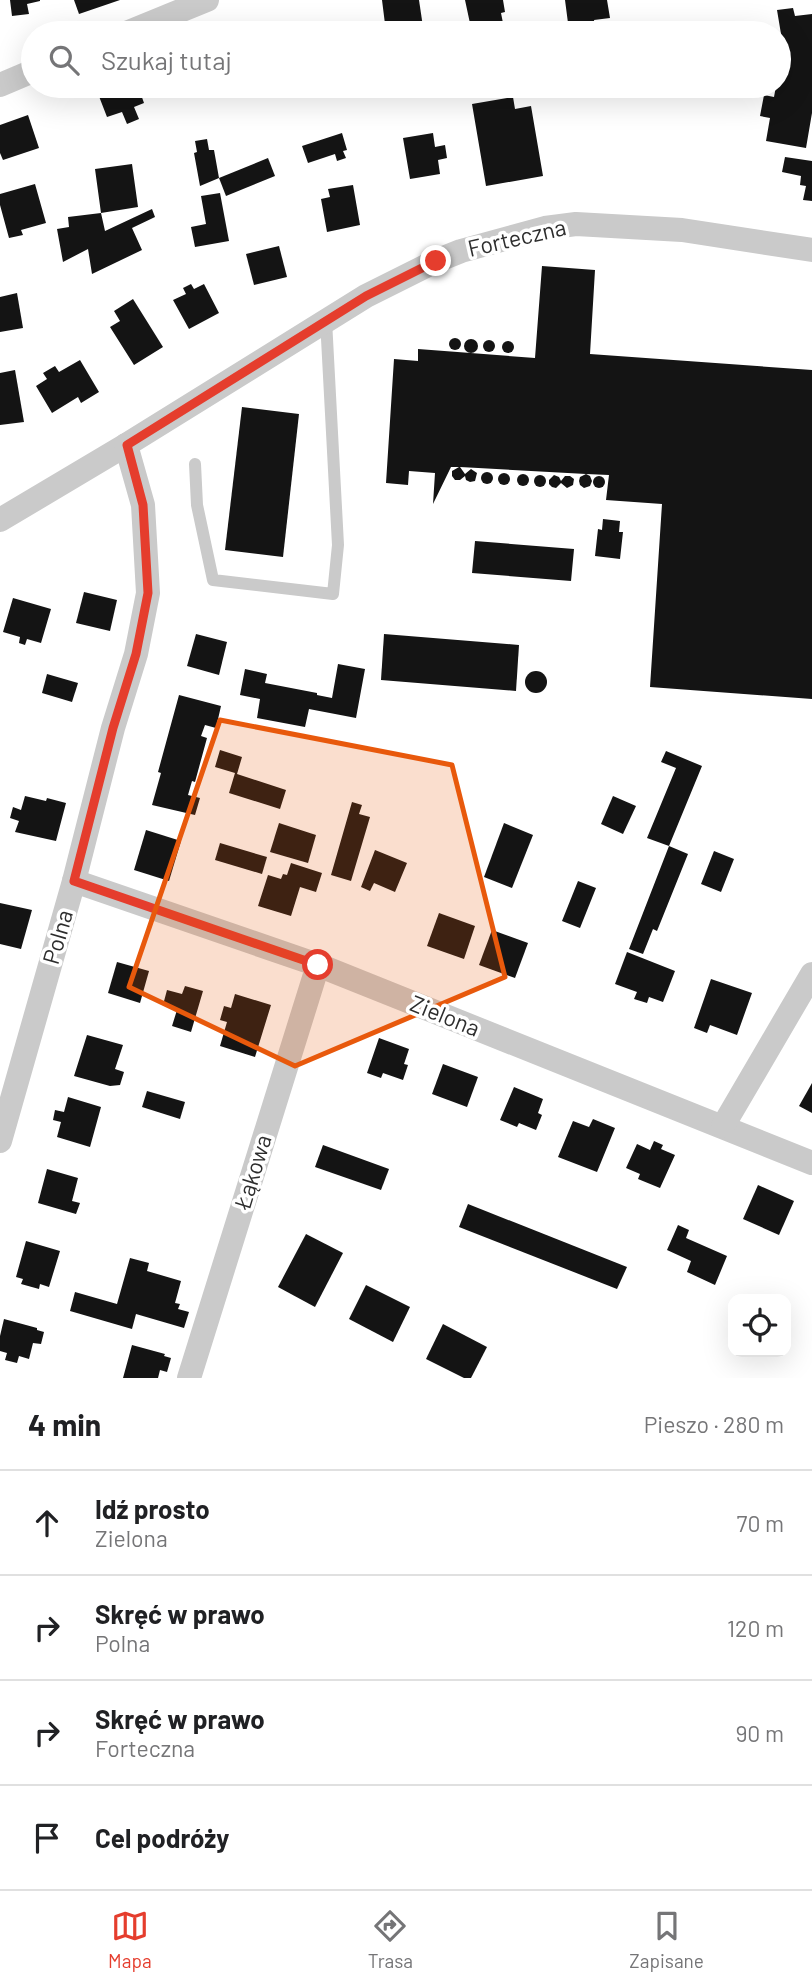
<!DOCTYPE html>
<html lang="pl">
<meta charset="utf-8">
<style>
:root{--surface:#fff;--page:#f2f2f2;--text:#202124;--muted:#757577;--line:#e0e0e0;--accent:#e53d2d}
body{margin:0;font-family:Barlow,sans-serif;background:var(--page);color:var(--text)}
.controls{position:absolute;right:21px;bottom:21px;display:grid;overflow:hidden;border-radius:14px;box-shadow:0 7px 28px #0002}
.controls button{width:63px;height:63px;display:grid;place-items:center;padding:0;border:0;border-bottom:2px solid var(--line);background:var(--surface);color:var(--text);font:35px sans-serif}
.stop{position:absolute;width:21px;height:21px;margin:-16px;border:5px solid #e53d2d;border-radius:50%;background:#fff}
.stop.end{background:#e53d2d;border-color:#fff;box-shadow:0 2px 7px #0008}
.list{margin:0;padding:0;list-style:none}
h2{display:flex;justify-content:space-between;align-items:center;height:91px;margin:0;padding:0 28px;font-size:30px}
h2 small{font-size:23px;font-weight:400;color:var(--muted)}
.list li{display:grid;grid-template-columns:46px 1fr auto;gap:21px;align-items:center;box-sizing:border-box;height:105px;padding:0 28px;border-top:2px solid var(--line)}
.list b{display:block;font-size:26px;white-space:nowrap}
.list p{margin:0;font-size:23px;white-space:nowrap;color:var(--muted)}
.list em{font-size:23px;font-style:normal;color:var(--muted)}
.icon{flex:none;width:38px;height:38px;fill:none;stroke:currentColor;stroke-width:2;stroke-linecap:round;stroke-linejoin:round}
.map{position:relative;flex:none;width:812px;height:1378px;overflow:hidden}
.search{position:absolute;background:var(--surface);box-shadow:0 7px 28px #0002;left:21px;right:21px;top:21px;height:77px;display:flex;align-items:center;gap:18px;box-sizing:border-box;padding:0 24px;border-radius:38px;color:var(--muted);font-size:26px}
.sheet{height:511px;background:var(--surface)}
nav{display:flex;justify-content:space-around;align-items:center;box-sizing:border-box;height:98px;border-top:2px solid var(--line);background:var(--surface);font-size:19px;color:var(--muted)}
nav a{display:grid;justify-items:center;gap:4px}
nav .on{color:var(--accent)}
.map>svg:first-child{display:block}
.building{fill:#141414}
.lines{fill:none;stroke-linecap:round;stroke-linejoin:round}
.service{stroke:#cacaca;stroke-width:12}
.minor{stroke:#cacaca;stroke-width:24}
.route{stroke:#e53d2d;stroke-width:9}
.marked{fill:#e8590c;fill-opacity:0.2;stroke:#e8590c;stroke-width:5;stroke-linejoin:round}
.labels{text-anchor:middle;stroke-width:7;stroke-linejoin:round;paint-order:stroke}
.street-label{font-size:23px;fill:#2d2d2d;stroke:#fff}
</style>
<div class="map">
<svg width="812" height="1378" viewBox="0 0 812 1378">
<rect width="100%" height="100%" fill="#fff"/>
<g class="building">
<polygon points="10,0 40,0 40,1 27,4 29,14 12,16"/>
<polygon points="74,0 120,0 79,14"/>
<polygon points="382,0 419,0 423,27 386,32"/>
<polygon points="465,0 503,0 505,12 501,13 505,33 458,33 458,31 471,28"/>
<polygon points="565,0 607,0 610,18 594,20 595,27 584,29 584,21 568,23"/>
<polygon points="793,8 795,16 812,14 812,113 806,148 766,141 770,118 760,116 764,95 774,97 776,86 779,86 779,68 782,52 779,52 779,35 781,34 777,10"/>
<polygon points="745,23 746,33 709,33 708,28"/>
<polygon points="95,86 138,86 144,103 134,107 139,119 127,124 122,112 107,117"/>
<polygon points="381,86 424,86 424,87 384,96"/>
<polygon points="544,86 563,86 564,94 546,97"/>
<polygon points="513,97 515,109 531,106 543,176 486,186 472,104"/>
<polygon points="28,115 39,148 3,160 0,153 0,125"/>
<polygon points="342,133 347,150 343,151 346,158 337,161 335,154 308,163 302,146"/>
<polygon points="433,133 435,147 445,145 447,158 438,160 440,174 410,179 403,138"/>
<polygon points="207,139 209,150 214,150 219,178 200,186 194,153 197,152 195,141"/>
<polygon points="785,157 812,161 812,201 803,200 806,186 800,185 801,176 782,172"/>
<polygon points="268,158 275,176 226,196 219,178"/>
<polygon points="132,164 138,207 101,213 105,231 152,209 155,217 132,228 142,250 92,274 88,249 63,262 57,229 69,227 68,217 101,213 95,169"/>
<polygon points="35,184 46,223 21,230 23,235 9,238 0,205 0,194"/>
<polygon points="353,185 360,225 327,232 321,199 330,197 328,189"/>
<polygon points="220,193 229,241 195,247 191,227 206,224 201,196"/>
<polygon points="279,246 287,277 254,285 246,254"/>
<polygon points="542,266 595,270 590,354 812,370 812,699 650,687 662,504 606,500 609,475 586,474 590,476 592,481 590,486 584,488 580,485 579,481 580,477 586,474 460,467 465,474 471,469 477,473 475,481 470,482 466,480 465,476 460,480 455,480 452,476 452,471 459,467 451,467 433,504 435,473 409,471 408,485 386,483 394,359 418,361 418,349 535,358"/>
<polygon points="191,284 194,289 204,284 219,313 189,329 173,300 186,294 183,288"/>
<polygon points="17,293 23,328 0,332 0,297"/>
<polygon points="133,299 163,347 134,365 110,327 120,321 114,311"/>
<circle cx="455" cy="344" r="6"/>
<circle cx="471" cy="346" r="7"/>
<circle cx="489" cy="346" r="6"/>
<circle cx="508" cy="347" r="6"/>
<polygon points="80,360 99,392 81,403 78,397 52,413 36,386 47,379 43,373 55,366 59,372"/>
<polygon points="15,370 24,422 0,425 0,373"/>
<polygon points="242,407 299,414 283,557 225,550"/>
<circle cx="487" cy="478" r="6"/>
<circle cx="504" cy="479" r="6"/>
<circle cx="523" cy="480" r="6"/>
<circle cx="540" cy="481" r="6"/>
<polygon points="554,475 559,477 561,481 565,476 570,476 574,479 573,485 567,488 561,483 556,488 552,487 549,484 549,480"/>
<circle cx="599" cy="482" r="6"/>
<polygon points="603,519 620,521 619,532 623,532 620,559 595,556 598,529 602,530"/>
<polygon points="475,541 574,549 571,581 472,573"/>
<polygon points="84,592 117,600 110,631 76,623"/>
<polygon points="13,598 51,609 41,643 27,639 25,645 19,643 20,637 3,632"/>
<polygon points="196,634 227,642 219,675 187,666"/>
<polygon points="384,634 519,645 516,691 381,680"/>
<polygon points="338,664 365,669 356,718 309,709 305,727 257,718 260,699 240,695 245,669 267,674 265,683 317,693 317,695 332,698"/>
<circle cx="536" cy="682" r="11"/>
<polygon points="47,674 78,683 72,702 42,693"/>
<polygon points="179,695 221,706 216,728 205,725 201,736 207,738 195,782 192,781 188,795 200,798 195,815 152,805 161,773 158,772"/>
<polygon points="220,750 242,757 237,774 286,790 280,809 229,793 235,773 215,767"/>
<polygon points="666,751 702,766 669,846 647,838 676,768 661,762"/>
<polygon points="25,796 46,801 47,798 66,803 56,841 15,832 19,821 10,818 13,807 21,810"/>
<polygon points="613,796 636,806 623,834 601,824"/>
<polygon points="352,802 362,805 359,814 370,817 351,881 331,875"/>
<polygon points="279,823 316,835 308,863 270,852"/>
<polygon points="504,823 533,835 512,888 484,877"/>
<polygon points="146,830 181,841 169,881 134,870"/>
<polygon points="220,843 267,857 262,874 215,860"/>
<polygon points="669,846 688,854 657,931 653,929 643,954 629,949"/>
<polygon points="375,850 407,863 395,892 374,883 370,891 361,887"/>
<polygon points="714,851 734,859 721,892 701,884"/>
<polygon points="291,863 322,873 316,892 300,887 291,916 258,906 268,875 281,879 283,874 287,875"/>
<polygon points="578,881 596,888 580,928 562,921"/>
<polygon points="0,903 32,910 21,949 0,944"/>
<polygon points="439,913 475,926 464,959 427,946"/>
<polygon points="492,930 528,943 515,978 479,965"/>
<polygon points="627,952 675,971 663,1002 649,997 647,1003 634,999 637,992 615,984"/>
<polygon points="117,962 149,971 140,1003 108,993"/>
<polygon points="711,979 752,993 737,1035 710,1025 707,1033 694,1028"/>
<polygon points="185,986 203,991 191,1032 172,1026 177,1010 163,1005 167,990 182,994"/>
<polygon points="235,994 271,1005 255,1057 220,1046 227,1022 220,1020 224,1006 231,1008"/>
<polygon points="87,1035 123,1045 115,1069 124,1072 120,1085 110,1086 74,1076"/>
<polygon points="379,1038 409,1049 404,1064 408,1065 403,1080 383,1073 381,1078 367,1073"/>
<polygon points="443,1064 478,1077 467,1107 432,1094"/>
<polygon points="812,1083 812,1113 799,1106"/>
<polygon points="514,1087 543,1099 538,1113 542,1115 536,1130 519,1123 517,1127 500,1120"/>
<polygon points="147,1091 185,1102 180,1119 142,1107"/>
<polygon points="68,1097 101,1107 90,1147 57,1137 61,1122 53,1120 55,1110 64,1112"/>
<polygon points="593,1119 615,1128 597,1172 558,1157 573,1121 589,1127"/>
<polygon points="654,1141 663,1145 661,1149 675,1155 660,1188 638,1179 640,1174 626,1168 637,1144 650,1150"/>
<polygon points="323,1145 389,1169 381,1190 315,1167"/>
<polygon points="47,1169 78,1178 72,1201 80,1203 76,1214 38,1203"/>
<polygon points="758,1185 794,1201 779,1235 743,1219"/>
<polygon points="468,1204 627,1267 617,1289 459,1227"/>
<polygon points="678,1225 689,1230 686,1238 727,1256 715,1285 687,1272 691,1261 667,1250"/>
<polygon points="306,1234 343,1253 315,1307 278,1287"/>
<polygon points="26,1241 60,1251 49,1287 40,1284 39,1289 21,1284 23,1279 16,1277"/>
<polygon points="130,1258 149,1263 147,1271 181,1281 175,1303 180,1304 178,1309 189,1312 184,1328 136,1314 132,1329 70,1311 75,1292 117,1304"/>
<polygon points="366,1285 410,1307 393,1342 349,1319"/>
<polygon points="4,1319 37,1328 37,1330 44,1332 41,1344 33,1343 29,1359 19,1356 17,1363 5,1360 7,1353 0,1351 0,1336"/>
<polygon points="443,1324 487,1347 471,1378 464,1378 426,1359"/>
<polygon points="132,1345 165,1354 164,1356 171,1358 167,1372 160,1370 158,1378 123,1378"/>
</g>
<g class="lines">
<polyline class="service" points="195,464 197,505 213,580 333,594 338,545 326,320"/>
<g class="minor">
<polyline points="126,33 207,0"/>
<polyline points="0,85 33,71"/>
<polyline points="0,520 126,445 366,296 436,261 461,251 545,228 576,224 682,230 812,250"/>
<polyline points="74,881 318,965 812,1163"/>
<polyline points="723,1126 812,974"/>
<polyline points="0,1141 74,881 113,728 136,654 148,593 143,505 126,445"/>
<polyline points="189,1378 318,965"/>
</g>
</g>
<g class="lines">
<polyline class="route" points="318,965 74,881 113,728 136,654 148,593 143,505 127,445 366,296 436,261"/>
</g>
<path class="marked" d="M220,720L452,765L505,977L295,1066L129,987Z"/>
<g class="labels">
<g class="street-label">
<text transform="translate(517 238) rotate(-13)" y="8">Forteczna</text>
<text transform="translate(58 937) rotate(-74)" y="8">Polna</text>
<text transform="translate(445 1016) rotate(22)" y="8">Zielona</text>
<text transform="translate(253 1172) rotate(-73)" y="8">Łąkowa</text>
</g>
</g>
</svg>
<div class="controls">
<button><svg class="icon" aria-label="locate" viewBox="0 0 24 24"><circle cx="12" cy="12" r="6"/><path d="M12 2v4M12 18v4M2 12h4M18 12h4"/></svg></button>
</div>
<div class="stop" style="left:318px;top:965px"></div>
<div class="stop end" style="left:436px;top:261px"></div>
<div class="search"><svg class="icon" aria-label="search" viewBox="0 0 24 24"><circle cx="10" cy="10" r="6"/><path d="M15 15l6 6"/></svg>Szukaj tutaj</div>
</div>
<section class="sheet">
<h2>4 min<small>Pieszo · 280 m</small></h2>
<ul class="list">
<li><svg class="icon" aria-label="ahead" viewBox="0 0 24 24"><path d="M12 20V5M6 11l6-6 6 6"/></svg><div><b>Idź prosto</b><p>Zielona</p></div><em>70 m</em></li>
<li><svg class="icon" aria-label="right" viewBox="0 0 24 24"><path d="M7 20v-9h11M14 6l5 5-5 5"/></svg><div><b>Skręć w prawo</b><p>Polna</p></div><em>120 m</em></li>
<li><svg class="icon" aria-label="right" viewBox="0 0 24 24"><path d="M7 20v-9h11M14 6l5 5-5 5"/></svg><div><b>Skręć w prawo</b><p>Forteczna</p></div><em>90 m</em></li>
<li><svg class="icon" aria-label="arrive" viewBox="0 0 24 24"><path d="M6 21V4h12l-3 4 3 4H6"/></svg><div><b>Cel podróży</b></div></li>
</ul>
</section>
<nav>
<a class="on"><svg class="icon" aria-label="map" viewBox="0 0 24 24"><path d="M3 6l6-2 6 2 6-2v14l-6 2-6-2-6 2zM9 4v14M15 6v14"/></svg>Mapa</a>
<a><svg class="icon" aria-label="directions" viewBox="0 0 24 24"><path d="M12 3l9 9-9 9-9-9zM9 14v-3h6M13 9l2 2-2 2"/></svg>Trasa</a>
<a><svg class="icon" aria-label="saved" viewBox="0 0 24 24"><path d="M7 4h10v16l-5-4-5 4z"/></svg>Zapisane</a>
</nav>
